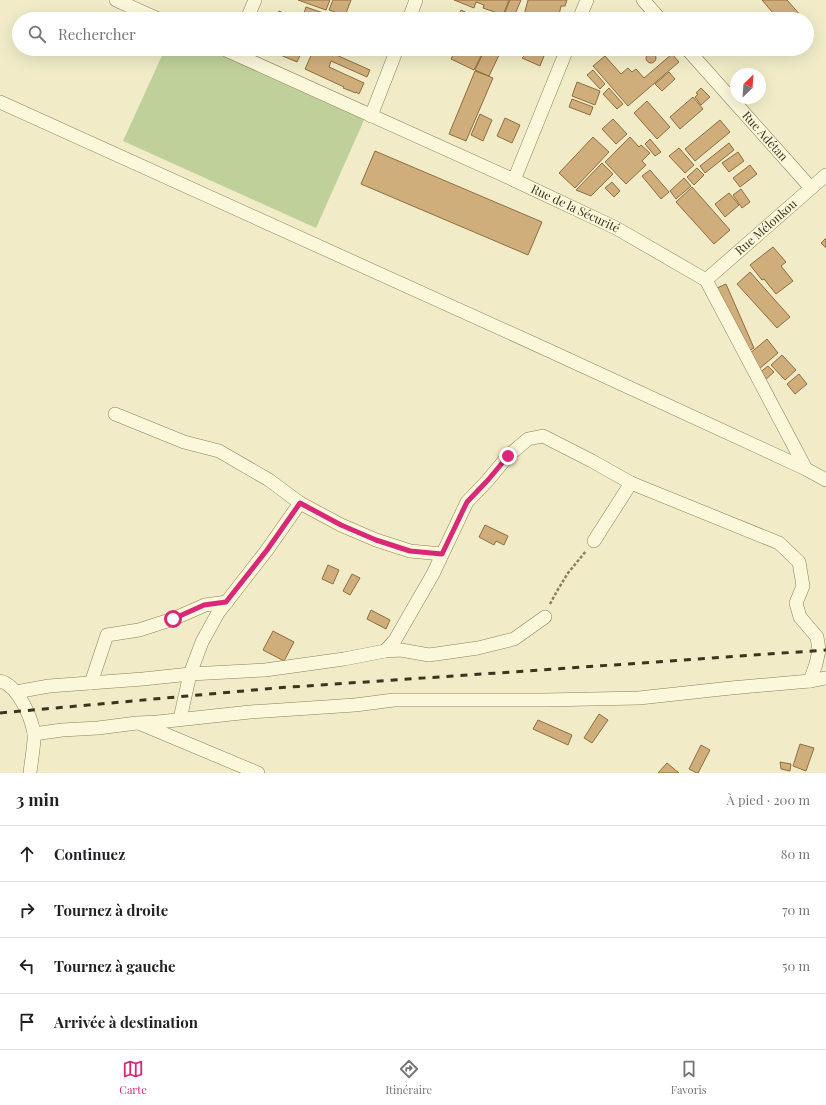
<!DOCTYPE html>
<html lang="fr">
<meta charset="utf-8">
<style>
:root{--surface:#fff;--page:#f6f6f6;--text:#202124;--muted:#757577;--line:#e0e0e0;--accent:#db2777}
body{margin:0;font-family:"Playfair Display",serif;background:var(--page);color:var(--text)}
.compass{position:absolute;left:730px;top:68px;width:36px;height:36px;border-radius:50%;background:var(--surface);box-shadow:0 4px 16px #0002;rotate:25deg}
.stop{position:absolute;width:12px;height:12px;margin:-9px;border:3px solid #db2777;border-radius:50%;background:#fff}
.stop.end{background:#db2777;border-color:#fff;box-shadow:0 1px 4px #0008}
.list{margin:0;padding:0;list-style:none}
h2{display:flex;justify-content:space-between;align-items:center;height:52px;margin:0;padding:0 16px;font-size:17px}
h2 small{font-size:13px;font-weight:400;color:var(--muted)}
.list li{display:grid;grid-template-columns:26px 1fr auto;gap:12px;align-items:center;box-sizing:border-box;height:56px;padding:0 16px;border-top:1px solid var(--line)}
.list b{display:block;font-size:15px;white-space:nowrap}
.list em{font-size:13px;font-style:normal;color:var(--muted)}
.icon{flex:none;width:22px;height:22px;fill:none;stroke:currentColor;stroke-width:2;stroke-linecap:round;stroke-linejoin:round}
.map{position:relative;flex:none;width:826px;height:773px;overflow:hidden}
.search{position:absolute;background:var(--surface);box-shadow:0 4px 16px #0002;left:12px;right:12px;top:12px;height:44px;display:flex;align-items:center;gap:10px;box-sizing:border-box;padding:0 14px;border-radius:22px;color:var(--muted);font-size:15px}
.sheet{height:276px;background:var(--surface)}
nav{display:flex;justify-content:space-around;align-items:center;box-sizing:border-box;height:56px;border-top:1px solid var(--line);background:var(--surface);font-size:11px;color:var(--muted)}
nav a{display:grid;justify-items:center;gap:2px}
nav .on{color:var(--accent)}
.map>svg:first-child{display:block}
.green{fill:#bfd09a}
.building{fill:#d0ae7b;stroke:#8e6d3f}
.lines{fill:none;stroke-linecap:round;stroke-linejoin:round}
.street-casing{stroke:#8d7f5b;stroke-width:14}
.path{stroke:#8d7f5b;stroke-width:2.5;stroke-dasharray:3 2;stroke-linecap:butt}
.street{stroke:#faf7db;stroke-width:13}
.rail{stroke:#3d331f;stroke-width:3;stroke-dasharray:7 7;stroke-linecap:butt}
.route{stroke:#db2777;stroke-width:5}
.labels{text-anchor:middle;stroke-width:3;stroke-linejoin:round;paint-order:stroke}
.street-label{font-size:12px;fill:#3d331f;stroke:#f7f4d7}
</style>
<div class="map">
<svg width="826" height="773" viewBox="0 0 826 773">
<rect width="100%" height="100%" fill="#f1ecc7"/>
<polygon class="green" points="165,49 211,49 365,118 316,228 123,141"/>
<g class="building">
<polygon points="298,0 330,0 326,10"/>
<polygon points="333,0 351,0 345,16 329,10"/>
<polygon points="454,0 509,0 503,15 483,8 484,5 476,2 474,8"/>
<polygon points="510,0 521,0 513,19 502,19"/>
<polygon points="528,0 567,0 565,6 561,6 558,19 523,19"/>
<polygon points="762,0 787,0 802,17 800,19 778,19"/>
<polygon points="306,7 326,14 324,19 313,19 303,16"/>
<polygon points="461,10 477,18 477,19 457,19"/>
<polygon points="279,11 297,19 276,19"/>
<polygon points="330,15 343,19 328,19"/>
<polygon points="266,49 303,49 297,62"/>
<polygon points="314,49 318,49 333,56 334,54 370,70 367,77 331,61 329,67 364,83 359,94 356,92 356,93 343,88 344,87 305,69"/>
<polygon points="456,49 467,49 481,56 474,70 451,59"/>
<polygon points="469,49 483,49 481,54"/>
<polygon points="485,49 497,49 501,51 489,76 475,70"/>
<polygon points="506,49 526,49 544,56 540,66 522,58 524,56"/>
<circle cx="651" cy="58" r="5"/>
<polygon points="672,54 679,62 628,106 593,66 605,56 621,74 628,68 632,72 636,69 644,78"/>
<polygon points="593,70 605,84 600,89 587,75"/>
<polygon points="475,71 493,78 466,141 449,134"/>
<polygon points="669,72 675,79 662,91 655,84"/>
<polygon points="577,82 600,91 595,105 572,96"/>
<polygon points="609,88 623,104 617,109 603,94"/>
<polygon points="701,88 710,97 701,105 695,97 698,94 696,93"/>
<polygon points="693,97 703,109 680,129 670,117"/>
<polygon points="572,99 593,107 590,115 569,107"/>
<polygon points="647,101 670,127 657,139 634,113"/>
<polygon points="480,114 492,120 483,141 471,135"/>
<polygon points="505,118 520,125 512,143 497,136"/>
<polygon points="613,119 627,134 616,144 602,129"/>
<polygon points="720,120 730,132 695,161 685,149"/>
<polygon points="593,137 609,152 575,188 559,173"/>
<polygon points="630,137 639,147 641,145 650,153 642,161 646,165 626,184 605,162"/>
<polygon points="650,139 661,152 655,156 645,144"/>
<polygon points="729,143 734,150 705,173 700,166"/>
<polygon points="679,148 694,165 685,173 669,156"/>
<polygon points="375,151 542,222 528,255 361,184"/>
<polygon points="738,152 744,161 729,172 722,163"/>
<polygon points="602,163 613,174 591,196 576,190"/>
<polygon points="750,165 757,174 740,187 733,178"/>
<polygon points="697,168 704,175 694,185 687,177"/>
<polygon points="650,170 669,192 661,199 642,176"/>
<polygon points="684,178 691,186 676,199 670,191"/>
<polygon points="612,182 620,191 614,197 605,188"/>
<polygon points="692,187 730,230 714,244 676,202"/>
<polygon points="741,189 750,202 742,208 733,195"/>
<polygon points="729,193 739,205 725,217 715,204"/>
<polygon points="826,238 826,248 821,243"/>
<polygon points="773,247 786,262 781,266 793,281 776,294 764,279 762,280 750,265"/>
<polygon points="750,272 790,317 777,328 737,284"/>
<polygon points="726,284 754,348 745,353 717,288"/>
<polygon points="767,339 778,353 759,369 748,355"/>
<polygon points="782,355 796,370 785,380 771,365"/>
<polygon points="768,366 774,372 764,381 758,374"/>
<polygon points="799,374 807,384 795,394 787,384"/>
<polygon points="485,525 508,536 504,545 496,541 494,545 479,537"/>
<polygon points="328,565 339,570 333,584 322,579"/>
<polygon points="352,574 360,578 350,595 343,591"/>
<polygon points="371,610 390,620 386,629 367,619"/>
<polygon points="273,631 294,642 284,661 263,650"/>
<polygon points="599,714 608,720 592,743 584,738"/>
<polygon points="538,720 572,735 568,745 533,729"/>
<polygon points="800,744 814,748 806,771 793,766"/>
<polygon points="701,745 710,750 698,773 697,773 689,769"/>
<polygon points="780,762 791,764 790,771 781,769"/>
<polygon points="667,763 679,773 658,773"/>
</g>
<g class="lines">
<g class="street-casing">
<g id="street">
<polyline points="116,0 158,19"/>
<polyline points="643,0 660,19"/>
<polyline points="247,19 255,0"/>
<polyline points="409,19 416,0"/>
<polyline points="579,19 587,0"/>
<path id="s1" d="M224,49L514,180L616,228L706,280L806,469L826,480"/>
<path id="s2" d="M687,49L811,188"/>
<polyline points="0,102 550,351 806,469"/>
<polyline points="371,116 397,49"/>
<polyline points="514,180 567,49"/>
<path id="s3" d="M706,280L826,175"/>
<polyline points="115,414 184,442 219,451 269,480 300,503 341,525 376,540 410,551 442,554"/>
<polyline points="594,541 631,483"/>
<polyline points="385,651 395,640 433,574 467,502 488,480 508,456 528,439 543,436 592,461 631,483 779,543 799,562 803,586 796,603 800,617 817,637 819,650 816,664 810,681"/>
<path d="M0,681C18,685 31,717 34,733C35,741 31,763 30,773"/>
<polyline points="91,683 107,635 139,630 173,619 205,605 227,602"/>
<polyline points="16,692 49,686 143,679 190,674 265,670 344,659 385,651 401,650 429,655 478,648 514,639 545,617"/>
<polyline points="180,719 190,674 202,642 218,613 267,550 300,503"/>
<polyline points="141,724 258,773"/>
<polyline points="34,734 62,730 98,728 137,723 158,722 250,712 355,705 394,700 544,700 639,698 731,688 810,681 826,678"/>
</g>
</g>
<polyline class="path" points="550,604 557,591 568,573 586,551"/>
<use href="#street" class="street"/>
<polyline class="rail" points="0,713 276,688 527,671 826,650"/>
</g>
<g class="lines">
<polyline class="route" points="173,619 204,605 226,602 267,550 300,503 341,525 376,540 410,551 442,554 467,502 488,480 508,456"/>
</g>
<g class="labels">
<g class="street-label">
<text dy="4" stroke="none"><textPath href="#s2" startOffset="117">Rue Adétan</textPath></text>
<text dy="4" stroke="none"><textPath href="#s1" startOffset="386">Rue de la Sécurité</textPath></text>
<text dy="4" stroke="none"><textPath href="#s3" startOffset="80">Rue Mélonkou</textPath></text>
</g>
</g>
</svg>
<svg class="compass" viewBox="-18 -18 36 36"><path d="M0-13l5 13h-10z" fill="#e53935"/><path d="M0 13l5-13h-10z" fill="#757577"/></svg>
<div class="stop" style="left:173px;top:619px"></div>
<div class="stop end" style="left:508px;top:456px"></div>
<div class="search"><svg class="icon" aria-label="search" viewBox="0 0 24 24"><circle cx="10" cy="10" r="6"/><path d="M15 15l6 6"/></svg>Rechercher</div>
</div>
<section class="sheet">
<h2>3 min<small>À pied · 200 m</small></h2>
<ul class="list">
<li><svg class="icon" aria-label="ahead" viewBox="0 0 24 24"><path d="M12 20V5M6 11l6-6 6 6"/></svg><div><b>Continuez</b></div><em>80 m</em></li>
<li><svg class="icon" aria-label="right" viewBox="0 0 24 24"><path d="M7 20v-9h11M14 6l5 5-5 5"/></svg><div><b>Tournez à droite</b></div><em>70 m</em></li>
<li><svg class="icon" aria-label="left" viewBox="0 0 24 24"><path d="M17 20v-9H6M10 6l-5 5 5 5"/></svg><div><b>Tournez à gauche</b></div><em>50 m</em></li>
<li><svg class="icon" aria-label="arrive" viewBox="0 0 24 24"><path d="M6 21V4h12l-3 4 3 4H6"/></svg><div><b>Arrivée à destination</b></div></li>
</ul>
</section>
<nav>
<a class="on"><svg class="icon" aria-label="map" viewBox="0 0 24 24"><path d="M3 6l6-2 6 2 6-2v14l-6 2-6-2-6 2zM9 4v14M15 6v14"/></svg>Carte</a>
<a><svg class="icon" aria-label="directions" viewBox="0 0 24 24"><path d="M12 3l9 9-9 9-9-9zM9 14v-3h6M13 9l2 2-2 2"/></svg>Itinéraire</a>
<a><svg class="icon" aria-label="saved" viewBox="0 0 24 24"><path d="M7 4h10v16l-5-4-5 4z"/></svg>Favoris</a>
</nav>
